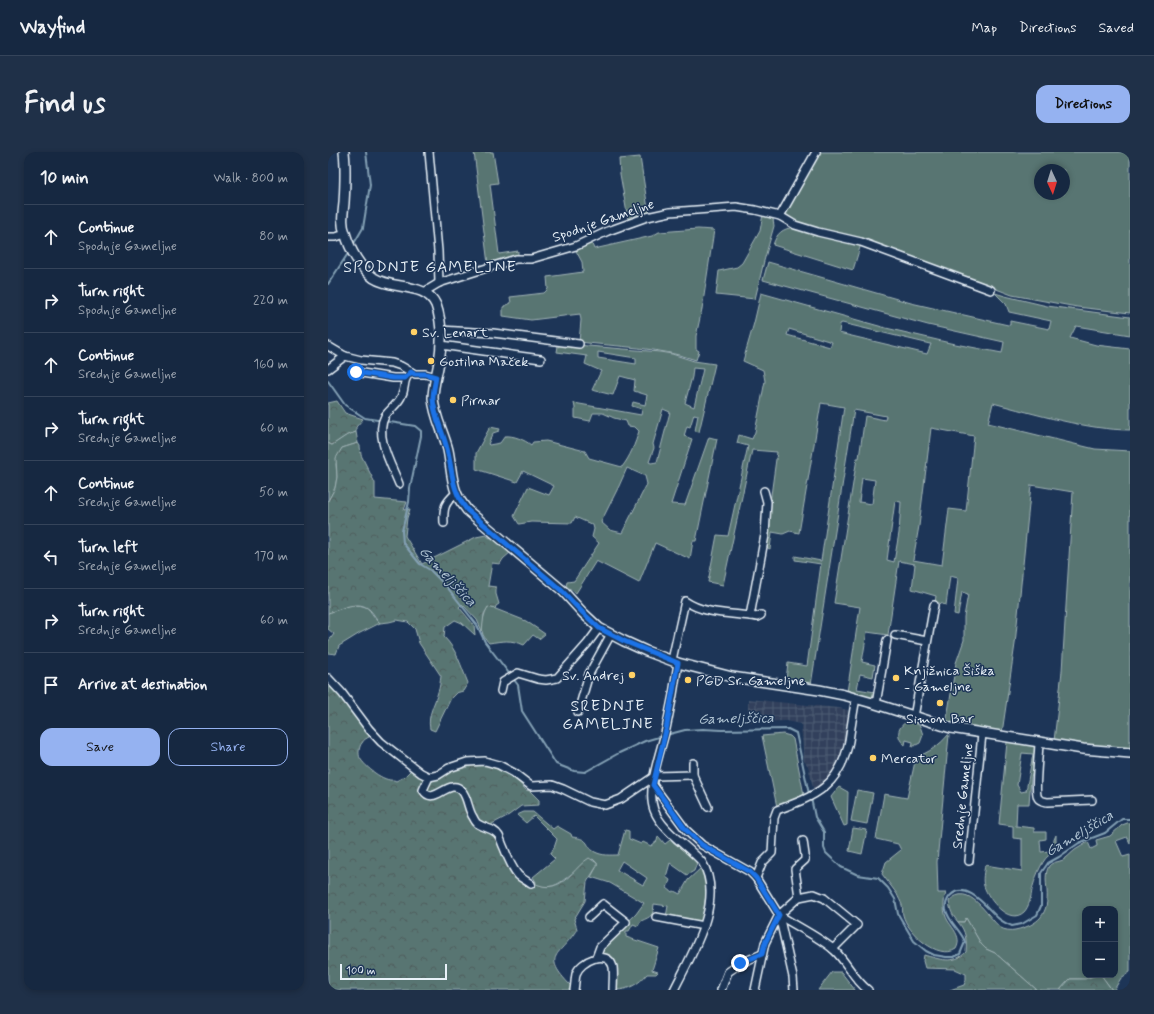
<!DOCTYPE html>
<meta charset="utf-8">
<style>
:root{--surface:#162841;--page:#1f3048;--text:#f1f3f6;--muted:#9ea6b1;--line:#35445a;--accent:#95b2f1}
body{margin:0;font-family:Mynerve,sans-serif;background:var(--page);color:var(--text)}
.controls{position:absolute;right:12px;bottom:12px;display:grid;overflow:hidden;border-radius:8px;box-shadow:0 2px 6px #0003}
.controls button{width:36px;height:36px;display:grid;place-items:center;padding:0;border:0;border-bottom:1px solid var(--line);background:var(--surface);color:var(--text);font:20px sans-serif}
.compass{position:absolute;left:706px;top:12px;width:36px;height:36px;border-radius:50%;background:var(--surface);box-shadow:0 2px 6px #0003;rotate:176deg}
.scale{position:absolute;left:12px;bottom:10px;width:107px;box-sizing:border-box;padding-left:4px;border:2px solid #e8f1f8;border-top:0;font-size:11px;line-height:14px;white-space:nowrap;color:#e8f1f8;-webkit-text-stroke:3px #1d3557;paint-order:stroke}
.stop{position:absolute;width:12px;height:12px;margin:-9px;border:3px solid #1a73e8;border-radius:50%;background:#fff}
.stop.end{background:#1a73e8;border-color:#fff;box-shadow:0 1px 4px #0008}
.list{margin:0;padding:0;list-style:none}
h2{display:flex;justify-content:space-between;align-items:center;height:52px;margin:0;padding:0 16px;font-size:17px}
h2 small{font-size:13px;font-weight:400;color:var(--muted)}
.list li{display:grid;grid-template-columns:26px 1fr auto;gap:12px;align-items:center;box-sizing:border-box;height:64px;padding:0 16px;border-top:1px solid var(--line)}
.list b{display:block;font-size:15px;white-space:nowrap}
.list p{margin:0;font-size:13px;white-space:nowrap;color:var(--muted)}
.list em{font-size:13px;font-style:normal;color:var(--muted)}
.actions{display:flex;gap:8px;padding:12px 16px}
.actions a{flex:1;padding:9px 0;border:1px solid var(--accent);border-radius:12px;text-align:center;font-size:14px;color:var(--accent)}
.actions .main{background:var(--accent);color:#111}
.icon{flex:none;width:22px;height:22px;fill:none;stroke:currentColor;stroke-width:2;stroke-linecap:round;stroke-linejoin:round}
.map{position:relative;flex:none;width:802px;height:838px;overflow:hidden;border-radius:12px}
header{display:flex;align-items:center;gap:24px;box-sizing:border-box;height:56px;padding:0 20px;background:var(--surface);border-bottom:1px solid var(--line)}
header strong{font-size:19px}
nav{display:flex;gap:22px;margin-inline-start:auto;font-size:14px}
.intro{display:flex;align-items:center;justify-content:space-between;box-sizing:border-box;height:96px;padding:0 24px}
h1{margin:0;font-size:28px}
.button{padding:10px 18px;border-radius:12px;background:var(--accent);color:#111;font-size:14px;font-weight:700}
main{display:flex;gap:24px;padding:0 24px}
aside{flex:1;background:var(--surface);border-radius:12px;box-shadow:0 2px 6px #0003}
.map>svg:first-child{display:block}
.industrial{fill:url(#industrial-grid)}
.green{fill:#597572;stroke:#a0b3b5;fill-rule:evenodd}
.forest{fill:url(#forest-crowns);stroke:#a0b3b5}
.lines{fill:none;stroke-linecap:round;stroke-linejoin:round}
.stream{stroke:#84a1b5;stroke-width:2}
.minor-casing{stroke:#e8f1f8;stroke-width:10}
.tertiary-casing{stroke:#e8f1f8;stroke-width:12}
.minor{stroke:#1d3557;stroke-width:7}
.tertiary{stroke:#1d3557;stroke-width:9}
.route{stroke:#1a73e8;stroke-width:5}
.poi-dot{fill:#ffd166;stroke:#1d3557;stroke-width:1.5}
.labels{text-anchor:middle;stroke-width:3;stroke-linejoin:round;paint-order:stroke}
.street-label{font-size:14px;fill:#e8f1f8;stroke:#1d3557}
.poi-label{font-size:14px;fill:#e8f1f8;stroke:#1d3557;text-anchor:start}
.water-label{font-size:15px;font-style:italic;fill:#aec2d1;stroke:#1d3557}
.quarter-label{font-size:16px;letter-spacing:1px;fill:#e8f1f8;stroke:#1d3557}
</style>
<header>
<strong>Wayfind</strong>
<nav><a>Map</a><a>Directions</a><a>Saved</a></nav>
</header>
<div class="intro"><h1>Find us</h1><a class="button">Directions</a></div>
<main>
<aside>
<h2>10 min<small>Walk · 800 m</small></h2>
<ul class="list">
<li><svg class="icon" aria-label="ahead" viewBox="0 0 24 24"><path d="M12 20V5M6 11l6-6 6 6"/></svg><div><b>Continue</b><p>Spodnje Gameljne</p></div><em>80 m</em></li>
<li><svg class="icon" aria-label="right" viewBox="0 0 24 24"><path d="M7 20v-9h11M14 6l5 5-5 5"/></svg><div><b>Turn right</b><p>Spodnje Gameljne</p></div><em>220 m</em></li>
<li><svg class="icon" aria-label="ahead" viewBox="0 0 24 24"><path d="M12 20V5M6 11l6-6 6 6"/></svg><div><b>Continue</b><p>Srednje Gameljne</p></div><em>160 m</em></li>
<li><svg class="icon" aria-label="right" viewBox="0 0 24 24"><path d="M7 20v-9h11M14 6l5 5-5 5"/></svg><div><b>Turn right</b><p>Srednje Gameljne</p></div><em>60 m</em></li>
<li><svg class="icon" aria-label="ahead" viewBox="0 0 24 24"><path d="M12 20V5M6 11l6-6 6 6"/></svg><div><b>Continue</b><p>Srednje Gameljne</p></div><em>50 m</em></li>
<li><svg class="icon" aria-label="left" viewBox="0 0 24 24"><path d="M17 20v-9H6M10 6l-5 5 5 5"/></svg><div><b>Turn left</b><p>Srednje Gameljne</p></div><em>170 m</em></li>
<li><svg class="icon" aria-label="right" viewBox="0 0 24 24"><path d="M7 20v-9h11M14 6l5 5-5 5"/></svg><div><b>Turn right</b><p>Srednje Gameljne</p></div><em>60 m</em></li>
<li><svg class="icon" aria-label="arrive" viewBox="0 0 24 24"><path d="M6 21V4h12l-3 4 3 4H6"/></svg><div><b>Arrive at destination</b></div></li>
</ul>
<div class="actions"><a class="main">Save</a><a>Share</a></div>
</aside>
<div class="map">
<svg width="802" height="838" viewBox="0 0 802 838">
<defs>
<pattern id="industrial-grid" width="8" height="8" patternUnits="userSpaceOnUse"><rect width="8" height="8" fill="#30415c"/><path d="M0 4h8M4 0v8" fill="none" stroke="#4e5d74"/></pattern>
<pattern id="forest-crowns" width="20" height="18" patternUnits="userSpaceOnUse"><rect width="20" height="18" fill="#597572"/><path d="M2 6a3 3 0 1 1 6 0M12 15a3 3 0 1 1 6 0" fill="none" stroke="#505e5e"/></pattern>
</defs>
<rect width="100%" height="100%" fill="#1d3557"/>
<filter id="ink" filterUnits="userSpaceOnUse"><feTurbulence type="fractalNoise" baseFrequency=".025" numOctaves="2"/><feDisplacementMap in="SourceGraphic" scale="8" xChannelSelector="R" yChannelSelector="G"/><feConvolveMatrix kernelMatrix="1 2 1 2 8 2 1 2 1" color-interpolation-filters="sRGB"/></filter>
<g filter="url(#ink)">
<polygon class="industrial" points="420,547 511,556 520,558 519,576 514,602 509,616 503,625 486,640 480,614 476,609 473,572 458,569 420,570"/>
<g class="green">
<polygon points="146,0 165,0 170,31 162,32 171,102 190,99 190,104 187,105 160,112"/>
<path d="M489,0H802V161L749,155L684,143L561,96L467,70L458,62V59ZM712,18H736V42H712Z"/>
<polygon points="312,5 320,57 322,60 304,64 300,67 292,22 291,7"/>
<polygon points="435,62 445,67 446,74 436,109 427,147 388,143 391,119 409,115 414,111 432,79"/>
<path d="M466,75L533,92L525,118L445,93C449,81 454,77 466,75Z"/>
<path d="M370,77L386,78L374,157L368,184V197L371,199L368,208C330,195 291,195 251,190L253,168L252,162L203,168L175,164V155L183,151L182,145L216,141L220,137L219,125L255,120L254,110L247,97L263,90L266,97L324,84L331,80Z"/>
<path d="M440,110L583,151L680,173H682V169L721,177L723,169L681,160L678,152L667,141L677,144L719,154L802,165V183L748,174L742,186L768,193L802,197V278C760,278 707,262 665,251L660,271L767,297L802,299V598L726,589L734,519L745,340L703,333L687,492L674,581L618,572L628,511L636,488V465L640,442L634,440L630,463L626,462L630,426L622,424L618,453L607,450L608,444L584,437L587,412L571,409L560,483L539,480L534,510L547,513L545,525L532,522L529,537L547,540L545,546L519,540L532,455L506,451L529,306H531L537,264L557,268L558,264L526,258L483,533L458,528L460,511L479,514L493,412L467,408V404L493,409L516,255L493,251L471,381L462,379L455,382L444,380L442,397L436,394L449,300L424,298L395,433L380,430L389,383L400,384L420,294L409,291L411,283L424,287L427,280L437,229L435,218L415,209L426,171L433,141L558,176L622,191L674,201L676,190L600,173L435,128ZM514,171L602,192H603L599,202L511,181L512,172ZM461,177L504,190L502,195L459,183ZM603,276L646,284L638,359L621,357L614,413L585,408L591,374ZM534,326L547,328L544,352L531,350ZM567,349L573,350L571,381L566,410L559,408Z"/>
<path d="M236,192L332,200L344,202L366,209L387,212L371,280L367,279L370,263L366,262L362,275L359,274L356,284L364,287L343,352L357,353L381,285L389,287L369,384L368,389H365L362,407L327,391L311,431L268,409L248,441L238,434L239,430L246,429L271,391L264,385L266,377L265,373L247,365L244,371L203,370L191,372L186,364L200,335L221,343L226,334L195,319L189,330L148,317V301L162,275L172,277L171,279L165,281L160,292L161,293L172,291L177,284C185,283 197,288 203,293L205,290L218,289L257,299L261,306L294,315C302,305 307,292 311,279L307,275L300,274L298,269L286,266L275,261H265L262,269L247,266V256L246,251L313,263L314,257L304,254L305,250L317,253L319,243L306,239L307,228L292,224L285,243L264,238L273,219L257,212L259,204L229,200L230,194ZM270,200L308,206V212L270,206ZM365,216L375,217L366,255L357,251L364,225ZM335,257L342,260L329,310L323,311L321,310L326,296L325,292ZM299,316L317,324L319,332L294,381L282,378L273,370L291,334Z"/>
<polygon points="28,280 30,291 14,296 8,312 9,325 7,336 0,349 0,291 4,293 19,283"/>
<path d="M23,453C45,453 39,459 52,471L32,481L11,494L8,502L0,501V490L6,482L0,477V461Z"/>
<path d="M160,454L198,469L217,482L211,487L205,483L196,493C183,487 174,489 161,491C159,489 157,486 155,483C152,475 156,462 160,454Z"/>
<path d="M584,569L592,574L595,583L592,591L584,595L585,590L578,588L577,593C566,585 570,570 584,569Z"/>
<polygon points="455,582 462,584 465,587 476,643 449,655 434,584"/>
<path d="M620,583H621L609,710L610,741H618C615,749 615,761 620,769C626,778 634,786 628,797C610,809 579,780 575,763C574,760 575,756 574,753C573,750 570,745 569,742C564,735 559,729 554,722L558,710L573,698L570,692L548,687L556,642L579,646L588,605C600,601 612,593 620,583Z"/>
<path d="M679,590L706,594L708,596V610L705,617L703,625L701,652H689L688,674L706,676V680H718V687L712,688L713,700L721,699L728,683V699C725,701 722,702 720,704C713,710 706,729 704,738C703,745 701,755 696,760C681,774 660,747 656,734C654,728 656,719 657,713L694,719V687L685,686V674L671,672ZM694,601L705,602L698,639L693,640L689,633Z"/>
<polygon points="511,635 520,640 519,673 516,674 503,645"/>
<polygon points="529,638 545,641 539,672 523,669"/>
<path d="M196,660H205L225,677L229,674L243,682L244,685C264,687 256,694 267,700C275,704 282,703 290,703L297,678L301,679V687L313,692L315,690L323,694L329,689L330,684L337,692L342,688L360,701L369,711L366,719L359,723L342,711L338,725L342,728L339,736L344,740L346,739L352,742L360,728L373,716L379,731L375,770L338,765L340,754L326,752C325,764 324,764 313,769L310,774L305,772L301,779H298V785L331,796L324,818L330,820L328,822H319C311,832 300,838 288,838L285,809L278,802L273,801L272,797L308,762L316,751L282,731L263,725L269,714V711L265,707C259,711 252,715 246,720C231,731 227,738 207,733L208,730L205,725L227,707L222,702L226,696L229,687L206,664L198,671L189,663ZM294,709L319,726L315,733L289,718Z"/>
<path d="M802,670V691L799,685L788,689L795,705L802,703V820L793,826L786,838H784L773,823H787V757H757V823H769L757,827H742L732,838H709L667,801L658,797L653,792L638,766L636,770H630C624,763 622,758 621,749C641,728 659,765 673,776C676,778 683,779 687,778C711,773 721,762 719,738C718,730 717,720 721,714C724,710 730,710 735,708C739,706 743,701 747,698C751,695 756,693 760,690L763,697L769,694L768,688L782,684L794,673Z"/>
<polygon points="525,676 539,678 534,702 521,699"/>
<polygon points="504,820 513,820 527,838 490,838"/>
</g>
<g class="forest">
<polygon points="9,249 17,261 35,267 28,275 28,280 19,283 4,293 0,291 0,251"/>
<path d="M30,291L32,294L33,303L47,331V347L79,350L76,358L82,357L79,366L77,384L94,412L148,385L158,383L162,386L165,384L183,400L175,407L172,412L164,411L160,434L168,435V442L171,452L168,454L167,457L160,455L156,462L154,479L149,468L134,452L131,455L146,473L147,483L134,471L127,468L117,475L116,485C129,498 133,514 140,531L135,539L128,541L123,546L107,579L102,577C99,563 107,552 110,540C112,535 112,530 113,524L91,491L87,477L80,470L69,468L61,470L52,471C48,467 46,462 42,458C31,447 13,457 0,461V349L7,336L9,325L8,306L14,296Z"/>
<path d="M0,529L40,579L41,585C39,586 35,588 34,591C31,594 30,602 32,606C37,615 56,630 66,628L68,629L76,625L84,617L94,626L106,628L112,627L128,616L150,611L176,618L189,628L198,638L202,639L211,648V653L193,654L181,663L164,672C167,694 199,741 225,734C241,730 248,714 261,706L269,711V714L259,730L257,749L246,767L249,777C232,805 212,802 243,834V838H0Z"/>
<path d="M638,766L653,792L658,797L667,801L709,838H622L636,833L638,828V822L627,817L597,816L595,809L596,803C611,807 626,813 638,800C639,789 638,779 630,770H636Z"/>
<polygon points="769,823 773,823 784,838 732,838 742,827 757,827"/>
</g>
<g class="lines">
<g class="stream">
<polyline points="25,93 35,76 42,33 38,0"/>
<polyline points="0,132 21,100"/>
<polyline points="0,229 17,253 37,266 87,274 93,279 93,284 82,336 81,350 74,379 75,391 92,412 102,418 119,435 149,473 157,490 190,533 194,559 228,612 246,619 257,620 291,601 317,589 334,584"/>
<polyline points="338,583 357,578 375,577 394,578 460,577 468,581 481,642"/>
<path d="M483,646L487,665L496,680V696L498,701L513,715L530,723L550,726L560,736L567,747L570,762L586,789L598,799L606,803L618,805H626L632,802L637,790C633,778 621,771 618,758C617,753 619,747 622,744C638,727 660,757 670,766C674,770 680,772 684,774L694,772L709,763L713,754V721L720,711L731,705L751,691L777,681L794,667H802"/>
</g>
<g class="minor-casing">
<g id="minor">
<polyline points="101,0 110,99 111,131"/>
<polyline points="452,64 488,0"/>
<polyline points="0,85 8,85 17,82"/>
<polyline points="96,140 111,131 162,115 188,107 203,107 248,94 280,79 319,65 342,60 408,55 427,58 452,64 467,73 490,80 533,90 663,138"/>
<polyline points="112,178 165,181 251,192"/>
<polyline points="113,193 213,207"/>
<polyline points="0,194 17,204 33,208 64,211 73,214 87,222 97,222 108,225"/>
<polyline points="0,217 17,204"/>
<polyline points="28,220 65,226 77,226"/>
<path d="M71,332C64,314 46,284 57,264C62,257 69,253 73,245C79,235 73,230 83,220"/>
<path d="M116,371C115,355 117,351 128,341"/>
<polyline points="422,464 437,383 439,350 436,339"/>
<polyline points="567,483 599,489"/>
<path d="M344,508L357,449C377,463 406,461 429,465L433,463"/>
<polyline points="0,526 14,541 41,577 53,590 93,621 101,625 110,623 121,616 139,610 157,609 171,613 186,621 203,634 224,633 235,637 262,650 277,653 293,647 327,624 365,623"/>
<polyline points="173,539 175,530 190,521 210,527 218,528 229,526 260,491 271,476"/>
<polyline points="548,552 559,488"/>
<polyline points="250,560 261,522 283,482"/>
<polyline points="586,565 606,453"/>
<path d="M711,590C711,601 706,640 710,646C712,649 715,649 719,650L764,648"/>
<polyline points="365,611 365,623 380,655"/>
<path d="M101,625L95,638C106,656 121,624 134,639C140,646 140,658 145,665C146,667 148,671 150,672C158,677 166,676 171,684C173,688 174,692 176,696C179,704 184,716 190,723C193,726 199,729 203,732"/>
<polyline points="325,633 358,678 374,693 422,720 428,726 451,763 465,825 466,838"/>
<polyline points="641,709 654,582"/>
<path d="M428,726L434,711L444,701L446,666L449,658C488,644 512,634 521,589C523,575 525,561 528,546"/>
<polyline points="471,745 467,717 477,708 477,703 475,689"/>
<path d="M451,763C466,773 493,786 506,798C519,810 526,828 540,838"/>
<polyline points="261,765 275,752 298,770 272,795 268,806"/>
<polyline points="328,765 376,774"/>
<path d="M246,838C247,833 247,827 248,822C252,809 280,796 285,815C286,822 285,831 285,838"/>
<path d="M346,838C363,803 398,748 374,710C360,694 334,679 326,658C318,637 333,599 338,577C343,555 347,533 350,511"/>
<polyline points="393,838 400,820 413,811 434,802"/>
<polyline points="427,838 437,791 451,763 471,745 486,742 496,746 529,773 505,797"/>
</g>
</g>
<g class="tertiary-casing">
<path id="tertiary" d="M16,0C18,17 17,35 16,51C15,62 13,71 17,81C22,98 32,116 46,126C64,138 98,130 108,153C114,170 114,192 111,210C109,222 105,234 105,246C106,264 116,281 120,298C123,312 123,327 128,340C130,347 135,352 139,358L235,439L255,461L271,476L296,489L318,499L350,511L404,525L491,538L516,543L548,552L623,576L755,597L802,601"/>
</g>
<use href="#minor" class="minor"/>
<use href="#tertiary" class="tertiary"/>
</g>
</g>
<g class="lines" filter="url(#ink)">
<path class="route" d="M28,220L65,226H77L83,220L87,222H97L108,225C107,232 105,239 105,247C106,264 115,280 119,297C125,320 123,338 139,358L234,439L255,461L271,476L296,489L350,511L338,578L325,633L358,678L374,693L422,720L428,726L451,763L437,791L434,802L412,811"/>
</g>
<g class="poi-dot">
<circle cx="86" cy="180" r="4"/>
<circle cx="103" cy="209" r="4"/>
<circle cx="125" cy="248" r="4"/>
<circle cx="304" cy="523" r="4"/>
<circle cx="568" cy="526" r="4"/>
<circle cx="360" cy="528" r="4"/>
<circle cx="612" cy="551" r="4"/>
<circle cx="545" cy="606" r="4"/>
</g>
<g class="labels">
<g class="street-label">
<text transform="translate(275 68) rotate(-19)" y="5">Spodnje Gameljne</text>
<text transform="translate(634 644) rotate(-84)" y="5">Srednje Gameljne</text>
</g>
<g class="poi-label">
<text x="94" y="185">Sv. Lenart</text>
<text x="111" y="214">Gostilna Maček</text>
<text x="133" y="253">Pirnar</text>
<text x="576" y="523">Knjižnica Šiška<tspan x="576" dy="16">- Gameljne</tspan></text>
<text x="296" y="528" text-anchor="end">Sv. Andrej</text>
<text x="368" y="533">PGD Sr. Gameljne</text>
<text x="612" y="571" text-anchor="middle">Simon Bar</text>
<text x="553" y="611">Mercator</text>
</g>
<g class="water-label">
<text transform="translate(120 424) rotate(47)" y="5">Gameljščica</text>
<text transform="translate(408 566) rotate(-1)" y="5">Gameljščica</text>
<text transform="translate(751 681) rotate(-31)" y="5">Gameljščica</text>
</g>
<g class="quarter-label">
<text x="102" y="120">SPODNJE GAMELJNE</text>
<text x="280" y="559">SREDNJE<tspan x="280" dy="18">GAMELJNE</tspan></text>
</g>
</g>
</svg>
<div class="controls">
<button>+</button>
<button>−</button>
</div>
<svg class="compass" viewBox="-18 -18 36 36"><path d="M0-13l5 13h-10z" fill="#e53935"/><path d="M0 13l5-13h-10z" fill="#9ea6b1"/></svg>
<div class="scale">100 m</div>
<div class="stop" style="left:28px;top:220px"></div>
<div class="stop end" style="left:412px;top:811px"></div>
</div>
</main>
